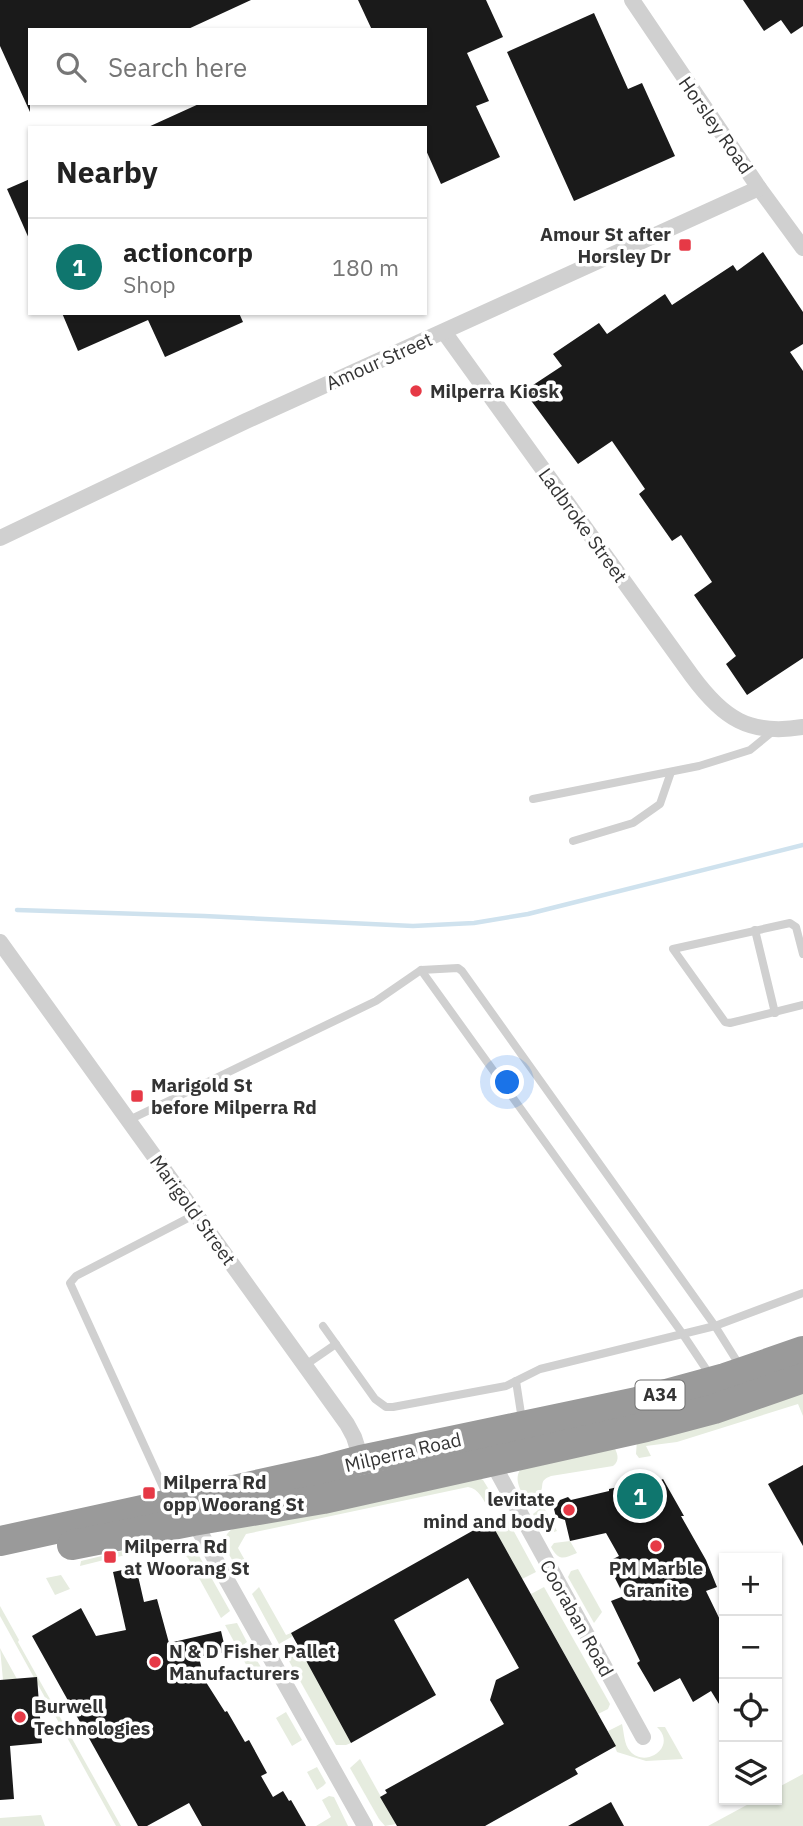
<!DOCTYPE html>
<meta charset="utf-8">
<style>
:root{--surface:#fff;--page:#f6f6f6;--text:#222;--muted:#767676;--line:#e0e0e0;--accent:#0f766e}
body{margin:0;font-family:"IBM Plex Sans",sans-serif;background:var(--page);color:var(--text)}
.controls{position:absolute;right:21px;bottom:21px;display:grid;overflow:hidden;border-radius:0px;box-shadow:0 2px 5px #0004}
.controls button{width:63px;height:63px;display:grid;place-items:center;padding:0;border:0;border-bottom:2px solid var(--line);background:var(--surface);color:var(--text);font:35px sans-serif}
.you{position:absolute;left:508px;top:1083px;width:24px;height:24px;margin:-18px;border:5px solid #fff;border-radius:50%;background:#1a73e8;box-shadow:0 0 0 10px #1a73e833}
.badge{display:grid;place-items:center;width:46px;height:46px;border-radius:50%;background:var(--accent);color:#fff;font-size:23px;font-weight:700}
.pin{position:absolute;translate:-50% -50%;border:4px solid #fff;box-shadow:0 2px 7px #0006}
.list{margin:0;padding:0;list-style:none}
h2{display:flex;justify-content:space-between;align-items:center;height:91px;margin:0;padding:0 28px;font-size:30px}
h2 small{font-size:23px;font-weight:400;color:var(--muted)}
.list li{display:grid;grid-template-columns:46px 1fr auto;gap:21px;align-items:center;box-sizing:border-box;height:98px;padding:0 28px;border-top:2px solid var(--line)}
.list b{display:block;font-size:26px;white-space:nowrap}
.list p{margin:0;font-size:23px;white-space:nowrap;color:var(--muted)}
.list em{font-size:23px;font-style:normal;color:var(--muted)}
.icon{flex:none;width:38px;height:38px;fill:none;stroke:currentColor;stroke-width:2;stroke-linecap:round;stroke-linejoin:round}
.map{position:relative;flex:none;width:803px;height:1826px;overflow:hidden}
.search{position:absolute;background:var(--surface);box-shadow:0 2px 5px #0004;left:28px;top:28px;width:399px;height:77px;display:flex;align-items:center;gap:18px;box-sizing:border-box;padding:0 24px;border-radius:0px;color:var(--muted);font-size:26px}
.panel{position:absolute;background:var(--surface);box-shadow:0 2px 5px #0004;left:28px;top:126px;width:399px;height:189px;border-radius:0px}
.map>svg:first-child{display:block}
.green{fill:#e6ecdf}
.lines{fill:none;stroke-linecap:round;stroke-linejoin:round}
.stream{stroke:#cfe2ee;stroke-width:4.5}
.building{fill:#1a1a1a}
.lane{stroke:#d0d0d0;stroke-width:8}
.street{stroke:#d0d0d0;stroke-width:16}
.highway{stroke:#9a9a9a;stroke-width:30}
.poi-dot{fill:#e63946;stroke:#fff;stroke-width:2.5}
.labels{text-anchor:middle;stroke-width:7;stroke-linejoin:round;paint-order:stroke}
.shield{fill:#fff;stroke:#707070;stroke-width:2}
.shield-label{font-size:18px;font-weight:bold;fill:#333}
.street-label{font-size:19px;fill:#333;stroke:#fff}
.poi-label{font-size:19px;font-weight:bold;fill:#333;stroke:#fff;text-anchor:start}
</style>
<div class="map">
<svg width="803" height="1826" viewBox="0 0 803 1826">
<rect width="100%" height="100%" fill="#fff"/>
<g class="green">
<polygon points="803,1392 803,1416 798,1404 677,1442 646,1446 651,1456 639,1458 636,1454 637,1440"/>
<path d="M613,1445C617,1452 621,1460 613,1466L551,1476C538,1481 545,1485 540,1493L524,1498C519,1486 513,1477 523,1466Z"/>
<path d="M476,1476L483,1480L496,1501L495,1504L488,1508C483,1499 479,1489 468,1487L246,1534L238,1548L251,1571L241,1574C233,1560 214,1539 234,1528Z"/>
<polygon points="543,1506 557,1531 554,1532 542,1530 533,1514"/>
<polygon points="502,1514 505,1515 536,1572 522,1579 491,1523 495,1521 493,1518"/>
<path d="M570,1541L577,1553C563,1559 559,1561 551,1547L554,1543Z"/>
<polygon points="193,1545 230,1611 221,1618 188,1558 183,1553 173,1551 174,1548"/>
<polygon points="143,1546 146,1551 112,1558 111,1556 108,1556 108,1559 80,1566 81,1561"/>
<polygon points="578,1569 602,1612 594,1623 568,1577 571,1571"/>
<polygon points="61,1575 70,1589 55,1595 46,1578"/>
<polygon points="259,1587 286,1635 291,1633 293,1636 279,1644 252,1594"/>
<polygon points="544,1587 610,1704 608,1709 598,1714 531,1594"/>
<polygon points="0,1606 19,1640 18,1642 121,1826 116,1826 0,1616"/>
<polygon points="237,1623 247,1642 238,1649 225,1625"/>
<polygon points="299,1646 351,1743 346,1745 336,1745 285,1654"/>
<polygon points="0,1648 2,1652 17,1679 3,1680"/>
<polygon points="253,1654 267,1677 256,1683 243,1659"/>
<polygon points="286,1712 302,1740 292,1746 276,1718"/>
<path d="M622,1724C624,1732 624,1745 630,1751C645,1769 678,1747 657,1727H665L683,1759L646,1761L617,1752L608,1731Z"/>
<polygon points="360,1759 396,1824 385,1826 379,1819 350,1768"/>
<polygon points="317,1767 326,1783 323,1786 317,1790 307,1772"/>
<polygon points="803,1774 803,1826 708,1826 756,1800 777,1800 777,1788"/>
<polygon points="329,1796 334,1797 348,1826 316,1826 331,1817 322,1800"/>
<polygon points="41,1815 45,1826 0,1826 0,1818"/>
</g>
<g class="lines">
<polyline class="stream" points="17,910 204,916 413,926 474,923 528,914 803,845"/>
</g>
<g class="building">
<polygon points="0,0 251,0 186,30 30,30 30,112 0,46"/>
<polygon points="358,0 486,0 503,37 467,53 489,101 476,106 500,157 441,184 425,148 425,128 146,128 201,103 425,103 425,30 372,30"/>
<polygon points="743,0 803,0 803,26 791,34 781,20 764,31"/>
<polygon points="594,13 628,89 642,83 675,156 574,201 507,52"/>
<polygon points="30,179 30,241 7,189"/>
<polygon points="763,252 803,312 803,344 790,352 803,371 803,658 747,695 726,664 736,656 694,595 712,582 681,535 672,541 639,494 645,489 612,441 578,464 524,391 562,366 553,354 599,323 607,334 665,294 672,305 733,265 737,271"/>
<polygon points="62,313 239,313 243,322 165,357 148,320 78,351"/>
<polygon points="803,1465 803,1546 768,1484"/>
<polygon points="657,1478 661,1480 663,1479 684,1516 681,1516 706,1560 717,1587 706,1591 724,1628 724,1712 711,1691 693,1702 680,1678 654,1692 637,1663 640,1661 611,1601 624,1596 607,1562 619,1556 606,1533 570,1541 565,1520 556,1517 554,1509 560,1500 568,1497 571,1500 609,1491 609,1489 618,1487 621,1489 648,1482 650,1480"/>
<polygon points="490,1521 616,1746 575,1769 578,1774 485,1826 397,1826 380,1797 387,1793 385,1790 504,1724 490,1700 496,1680 519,1668 468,1578 394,1620 436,1695 351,1743 291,1633"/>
<polygon points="136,1567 144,1602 157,1599 169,1643 221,1631 226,1652 199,1657 204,1679 225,1712 227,1711 245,1742 249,1740 267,1773 261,1776 273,1797 283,1791 289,1801 291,1800 306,1826 202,1826 189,1803 147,1826 138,1826 32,1636 81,1608 96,1636 126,1630 113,1572"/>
<polygon points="37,1677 42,1743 10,1746 14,1799 0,1800 0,1680"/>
<polygon points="611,1802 624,1826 568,1826"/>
</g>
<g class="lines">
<g class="lane">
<polyline points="533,799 699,766 750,750 772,732"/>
<polyline points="573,841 633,823 660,804 671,772"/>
<polyline points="755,930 775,1013"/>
<polyline points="803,954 796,927 790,923 673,949 725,1022 730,1023 803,1005"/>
<polyline points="421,970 682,1333 710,1375"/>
<polyline points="129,1120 376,1001 421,970 458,968 462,971 715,1326 740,1366"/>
<polyline points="323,1326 375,1399 386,1407 393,1407 506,1386 540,1369 715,1326 803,1293"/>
<polyline points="304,1366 336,1344"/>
<polyline points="516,1381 522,1420"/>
<polyline points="169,1500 70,1283 76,1276 196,1214"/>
</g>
<g class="street">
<polyline points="632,0 759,188 803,248"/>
<path d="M444,332L692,676C723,718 749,736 803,727"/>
<polyline points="0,538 246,421 759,188"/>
<polyline points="0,942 347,1424 354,1437 363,1465"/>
<polyline points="492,1462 643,1737"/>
<polyline points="192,1518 365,1826"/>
</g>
<g class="highway">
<polyline points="0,1541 320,1471 361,1460 637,1402 725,1378 803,1351"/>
<polyline points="72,1545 193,1521 323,1499 646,1427 714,1409 803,1378"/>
</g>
</g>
<g class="poi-dot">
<rect x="678" y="238" width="14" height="14" rx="3.5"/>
<circle cx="416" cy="391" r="7"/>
<rect x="130" y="1089" width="14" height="14" rx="3.5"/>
<rect x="142" y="1486" width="14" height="14" rx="3.5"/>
<circle cx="569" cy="1510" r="7"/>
<circle cx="656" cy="1546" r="7"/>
<rect x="103" y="1550" width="14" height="14" rx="3.5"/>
<circle cx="155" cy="1662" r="7"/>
<circle cx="20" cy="1717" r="7"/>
</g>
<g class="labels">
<rect class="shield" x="635.5" y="1380.5" width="49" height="29" rx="5"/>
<g class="shield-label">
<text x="660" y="1401">A34</text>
</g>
<g class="street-label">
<text transform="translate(716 125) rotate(55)" y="7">Horsley Road</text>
<text transform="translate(379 361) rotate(-24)" y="7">Amour Street</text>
<text transform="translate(583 525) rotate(54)" y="7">Ladbroke Street</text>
<text transform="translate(193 1210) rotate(54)" y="7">Marigold Street</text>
<text transform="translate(403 1452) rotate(-13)" y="7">Milperra Road</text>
<text transform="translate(577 1618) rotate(61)" y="7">Cooraban Road</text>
</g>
<g class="poi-label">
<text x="671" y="241" text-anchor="end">Amour St after<tspan x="671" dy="22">Horsley Dr</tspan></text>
<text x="430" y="398">Milperra Kiosk</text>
<text x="151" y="1092">Marigold St<tspan x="151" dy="22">before Milperra Rd</tspan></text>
<text x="163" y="1489">Milperra Rd<tspan x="163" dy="22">opp Woorang St</tspan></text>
<text x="555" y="1506" text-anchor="end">levitate<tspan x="555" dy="22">mind and body</tspan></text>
<text x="124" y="1553">Milperra Rd<tspan x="124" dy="22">at Woorang St</tspan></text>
<text x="656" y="1575" text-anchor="middle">PM Marble<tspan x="656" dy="22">Granite</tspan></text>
<text x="169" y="1658">N &amp; D Fisher Pallet<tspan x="169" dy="22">Manufacturers</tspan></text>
<text x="34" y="1713">Burwell<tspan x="34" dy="22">Technologies</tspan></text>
</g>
</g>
</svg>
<div class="controls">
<button>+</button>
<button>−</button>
<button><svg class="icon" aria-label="locate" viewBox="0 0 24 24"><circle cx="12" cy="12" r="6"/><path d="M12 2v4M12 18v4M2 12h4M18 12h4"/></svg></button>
<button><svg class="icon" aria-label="layers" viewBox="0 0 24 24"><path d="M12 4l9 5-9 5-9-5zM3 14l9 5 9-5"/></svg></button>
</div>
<div class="you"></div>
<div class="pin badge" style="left:640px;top:1496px">1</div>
<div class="search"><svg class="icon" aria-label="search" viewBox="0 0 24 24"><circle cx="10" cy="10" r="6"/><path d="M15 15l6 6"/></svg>Search here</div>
<section class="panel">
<h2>Nearby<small></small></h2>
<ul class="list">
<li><span class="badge">1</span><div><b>actioncorp</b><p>Shop</p></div><em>180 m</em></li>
</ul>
</section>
</div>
